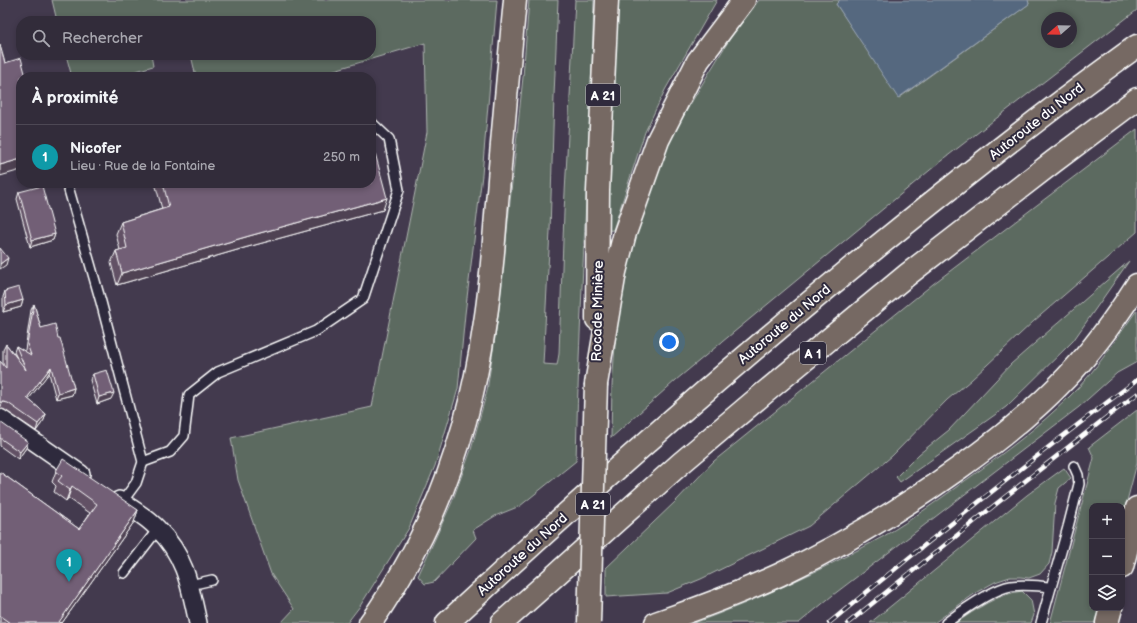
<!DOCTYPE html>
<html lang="fr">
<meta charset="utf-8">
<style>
:root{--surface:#322c3a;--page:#3d3845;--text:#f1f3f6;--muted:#a8a7af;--line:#4d4854;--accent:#8bbbb9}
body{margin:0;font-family:"Balsamiq Sans",sans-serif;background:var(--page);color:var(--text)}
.controls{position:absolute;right:12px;bottom:12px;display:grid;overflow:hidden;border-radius:8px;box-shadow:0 2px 6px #0003}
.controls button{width:36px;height:36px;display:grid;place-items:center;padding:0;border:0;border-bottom:1px solid var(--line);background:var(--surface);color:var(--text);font:20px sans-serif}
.compass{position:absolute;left:1041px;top:12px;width:36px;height:36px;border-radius:50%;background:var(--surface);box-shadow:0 2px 6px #0003;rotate:250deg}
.you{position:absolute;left:669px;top:342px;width:14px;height:14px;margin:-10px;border:3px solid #fff;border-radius:50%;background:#1a73e8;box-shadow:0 0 0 6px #1a73e833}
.badge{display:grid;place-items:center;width:26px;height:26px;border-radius:50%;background:var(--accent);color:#fff;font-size:13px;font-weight:700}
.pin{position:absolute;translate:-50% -33px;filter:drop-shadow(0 1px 2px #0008)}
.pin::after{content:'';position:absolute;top:21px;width:14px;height:12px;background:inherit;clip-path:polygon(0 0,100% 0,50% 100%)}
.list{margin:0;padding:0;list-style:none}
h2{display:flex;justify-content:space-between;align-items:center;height:52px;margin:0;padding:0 16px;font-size:17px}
h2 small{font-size:13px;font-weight:400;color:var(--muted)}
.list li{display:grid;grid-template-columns:26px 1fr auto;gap:12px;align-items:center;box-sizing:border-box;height:64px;padding:0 16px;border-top:1px solid var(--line)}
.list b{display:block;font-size:15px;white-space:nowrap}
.list p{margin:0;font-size:13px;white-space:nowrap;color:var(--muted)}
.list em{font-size:13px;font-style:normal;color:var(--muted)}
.icon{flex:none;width:22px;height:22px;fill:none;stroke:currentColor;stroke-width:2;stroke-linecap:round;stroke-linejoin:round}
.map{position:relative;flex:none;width:1137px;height:623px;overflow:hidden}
.search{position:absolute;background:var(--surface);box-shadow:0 2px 6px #0003;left:16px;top:16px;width:360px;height:44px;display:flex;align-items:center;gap:10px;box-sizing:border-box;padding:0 14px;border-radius:16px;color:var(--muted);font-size:15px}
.panel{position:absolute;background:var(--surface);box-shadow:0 2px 6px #0003;left:16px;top:72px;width:360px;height:116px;border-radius:16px}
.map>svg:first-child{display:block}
.green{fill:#5c6a61;stroke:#aeb4b0;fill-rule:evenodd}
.water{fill:#54687f;stroke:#98a4b2}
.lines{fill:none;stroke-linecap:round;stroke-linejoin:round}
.lane-casing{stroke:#fff;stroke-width:12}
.street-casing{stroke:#fff;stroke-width:20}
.highway-casing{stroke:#fff;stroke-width:25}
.lane{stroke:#2f2a3d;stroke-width:9}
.street{stroke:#2f2a3d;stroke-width:17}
.highway{stroke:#766964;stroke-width:22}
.rail-casing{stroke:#fff;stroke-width:4.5}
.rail{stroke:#2f2a3d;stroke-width:3;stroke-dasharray:9;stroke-linecap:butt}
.highway-bridge-casing{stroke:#fff;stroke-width:25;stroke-linecap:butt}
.highway-bridge{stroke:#766964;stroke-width:22}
.wall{fill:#625165;stroke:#fff}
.shaded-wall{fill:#504253;stroke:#fff}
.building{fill:#725e76;stroke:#fff}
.labels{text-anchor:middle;stroke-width:4;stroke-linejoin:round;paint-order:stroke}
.shield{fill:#2f2a3d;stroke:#c1bfc5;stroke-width:1}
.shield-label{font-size:13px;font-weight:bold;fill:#fff}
.street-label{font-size:14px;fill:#fff;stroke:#2f2a3d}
</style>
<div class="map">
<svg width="1137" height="623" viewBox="0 0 1137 623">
<rect width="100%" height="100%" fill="#433a4e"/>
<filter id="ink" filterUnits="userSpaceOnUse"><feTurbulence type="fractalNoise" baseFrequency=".025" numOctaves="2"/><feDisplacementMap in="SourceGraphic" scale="8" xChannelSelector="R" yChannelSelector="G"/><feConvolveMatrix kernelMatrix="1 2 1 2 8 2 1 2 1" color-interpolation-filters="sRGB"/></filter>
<g filter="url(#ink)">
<g class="green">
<polygon points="52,0 497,0 482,175 465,314 458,389 435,466 409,528 360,606 347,623 281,623 294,609 271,574 238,480 231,438 372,407 427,132 425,43 311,77 196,77 191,55 371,55 371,21 57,21"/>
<path d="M529,0H558L554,96L550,231L543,364L557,365L559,354L564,212L575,0H594C590,154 579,307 576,461L520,506L495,516L473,530L476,538L434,582L425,584L418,576L452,502L471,450L487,391L498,317L523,77Z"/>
<polygon points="616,0 717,0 665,90 645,132 613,230 603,231"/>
<path d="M759,0H840L836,4L899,98L1029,4L1028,0H1137V10L941,161L676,380L611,438L612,385L618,307L645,195L672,135L707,76L734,32ZM1047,18H1071V42H1047Z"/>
<polygon points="66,55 151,55 153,66 116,77 72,77"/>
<polygon points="1137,129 1137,232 1034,321 971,380 947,400 892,456 809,526 701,579 667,593 606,597 606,568 676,501 714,461 933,284"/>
<polygon points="1129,261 1073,341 1006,407 900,482 896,477 919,454 949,430 1011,364"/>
<path d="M1137,310V362L1117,373L1079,407L833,595L799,623H694C758,600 824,569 884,536C913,519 941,498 969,478C1004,453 1039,427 1070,396C1096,371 1116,339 1137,310Z"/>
<polygon points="1137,410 1137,463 1122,520 1122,506 1092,506 1092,608 1099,608 1095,623 1050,623 1094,458 1089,447"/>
<polygon points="1064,468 1071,478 1059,488 1055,503 1052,552 1049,564 1040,574 1029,578 1020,577 1010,577 995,582 977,592 934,623 870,623 1027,495"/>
<path d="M1022,591L1031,600L1034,615L1031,623H956C977,609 997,594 1022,591Z"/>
</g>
<polygon class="water" points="840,0 1028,0 1029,4 898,98 836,4"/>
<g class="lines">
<g class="lane-casing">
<g id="lane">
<polyline points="67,183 101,302 143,462 136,483 122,502"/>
<polyline points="143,462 170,452 184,436 189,395 218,372 316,331 363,299 399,190 389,139 371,122"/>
<polyline points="124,573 158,529"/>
<polyline points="190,585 212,580"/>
<path d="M946,623C962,611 992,589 1011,586C1024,584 1038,586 1051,587"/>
<polyline points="1041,623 1068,527 1079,484 1078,475 1074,466"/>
</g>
</g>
<g class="street-casing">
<g id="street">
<polyline points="0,418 81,474"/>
<path d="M119,500C132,509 147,517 158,529C186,557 190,587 198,623"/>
</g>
</g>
<g class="highway-casing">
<g id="highway">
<polyline points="597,319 598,191 607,0"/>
<polyline points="596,384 615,272 625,233 658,140 698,61 744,0"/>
<polyline points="1122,567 1137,508"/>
<path d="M370,623C382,607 393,588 403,571C448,494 473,409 485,322C492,279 494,235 498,192C503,128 509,64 515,0"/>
<path d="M447,623C588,492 733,364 883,242C966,175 1050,108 1137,46"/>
<polyline points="502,623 680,464 763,394 907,275 1053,162 1137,99"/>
<path d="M656,623C697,609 739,593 779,575C843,545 902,509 959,468C997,441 1035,411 1067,377C1094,349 1116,318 1137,285"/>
<polyline points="1107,623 1111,608"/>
</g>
</g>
<use href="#lane" class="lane"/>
<use href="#street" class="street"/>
<use href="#highway" class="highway"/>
<g class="rail-casing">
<g id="rail">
<path d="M829,623C930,540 1032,458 1137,380"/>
<polyline points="848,623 996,504 1108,416 1137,394"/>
</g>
</g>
<use href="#rail" class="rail"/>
<g class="highway-bridge-casing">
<polyline id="highway-bridge" points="589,623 596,384"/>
</g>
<use href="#highway-bridge" class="highway-bridge"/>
</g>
<g class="wall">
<polygon points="155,183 371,183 383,210 244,248 117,285 111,263 116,251 120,250 116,234 121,222 162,209"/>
<polygon points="19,192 55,234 53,240 30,247 17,199"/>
<polygon points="5,291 23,300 21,307 3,312 3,297"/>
<polygon points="34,304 41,328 58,338 74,388 72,395 56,399 49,373 28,399 46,414 44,420 36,431 5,410 0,408 3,365 3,350 6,344 17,358 14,352 16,346 25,352 25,350 31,310"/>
<polygon points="93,374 111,399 97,404 90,380"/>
<polygon points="0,422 26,448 18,459 0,446"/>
<polygon points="56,471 138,510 134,522 62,623 0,623 0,472 79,529 90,513 68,498 66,501 54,492 56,486 52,482"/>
</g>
<g class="shaded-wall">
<polygon points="21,159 21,170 0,176 0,165"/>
<polygon points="387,198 383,210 244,248 117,285 122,273 249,236"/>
<polygon points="55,234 53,240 30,247 32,240"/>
<polygon points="8,258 6,265 0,269 0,264"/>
<polygon points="23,300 21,307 3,312 6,305"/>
<polygon points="51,367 49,373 25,404 27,398"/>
<polygon points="74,388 72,395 56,399 58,393"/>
<polygon points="114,393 111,399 97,404 99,397"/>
<polygon points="0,402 3,402 0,408"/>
<polygon points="46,414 44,420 36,431 38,424"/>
<polygon points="28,442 26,448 18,459 20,452"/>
<polygon points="72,486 68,498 66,501 70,490"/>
<polygon points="138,510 134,522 62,623 58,623"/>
</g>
<g class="building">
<polygon points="0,45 5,63 21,58 26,77 21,77 21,159 0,165"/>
<polygon points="371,149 374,149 387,198 249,236 122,273 116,251 127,248 121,222 169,207 163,183 371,183"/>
<polygon points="42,186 55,234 32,240 19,192"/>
<polygon points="0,248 8,258 0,264"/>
<polygon points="19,287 23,300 6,305 5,291"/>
<polygon points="34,304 41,328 55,324 58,338 60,338 74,388 58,393 51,367 27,398 46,414 38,424 8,403 3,402 0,402 0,361 6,368 6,344 26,370 16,346 31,355 27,344"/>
<polygon points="107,370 114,393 99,397 93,374"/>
<polygon points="0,422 28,442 20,452 0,438"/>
<polygon points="63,459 138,510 59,622 61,623 10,623 0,616 0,472 79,529 97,504 72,486 70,490 58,481 62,476 56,471"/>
</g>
</g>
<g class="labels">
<g class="shield">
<rect x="586" y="84" width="34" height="22" rx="3"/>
<rect x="800" y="342" width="26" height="22" rx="3"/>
<rect x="576" y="493" width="34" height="22" rx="3"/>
</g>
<g class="shield-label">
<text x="603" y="100">A 21</text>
<text x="813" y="358">A 1</text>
<text x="593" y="509">A 21</text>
</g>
<g class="street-label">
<text transform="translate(1036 121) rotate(-38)" y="5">Autoroute du Nord</text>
<text transform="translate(597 311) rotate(-89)" y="5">Rocade Minière</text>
<text transform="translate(784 324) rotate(-40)" y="5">Autoroute du Nord</text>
<text transform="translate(522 554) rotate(-42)" y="5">Autoroute du Nord</text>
</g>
</g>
</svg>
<div class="controls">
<button>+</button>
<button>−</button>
<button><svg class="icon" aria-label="layers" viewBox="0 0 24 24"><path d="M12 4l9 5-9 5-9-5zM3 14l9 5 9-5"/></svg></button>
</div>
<svg class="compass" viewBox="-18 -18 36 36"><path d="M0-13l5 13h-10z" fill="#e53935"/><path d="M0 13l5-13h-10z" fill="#a8a7af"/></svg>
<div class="you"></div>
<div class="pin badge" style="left:69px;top:582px;background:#0f9aa8">1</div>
<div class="search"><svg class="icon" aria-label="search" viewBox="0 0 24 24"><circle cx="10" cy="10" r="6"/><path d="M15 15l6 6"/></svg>Rechercher</div>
<section class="panel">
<h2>À proximité<small></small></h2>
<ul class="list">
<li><span class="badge" style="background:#0f9aa8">1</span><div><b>Nicofer</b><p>Lieu · Rue de la Fontaine</p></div><em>250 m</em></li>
</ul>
</section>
</div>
